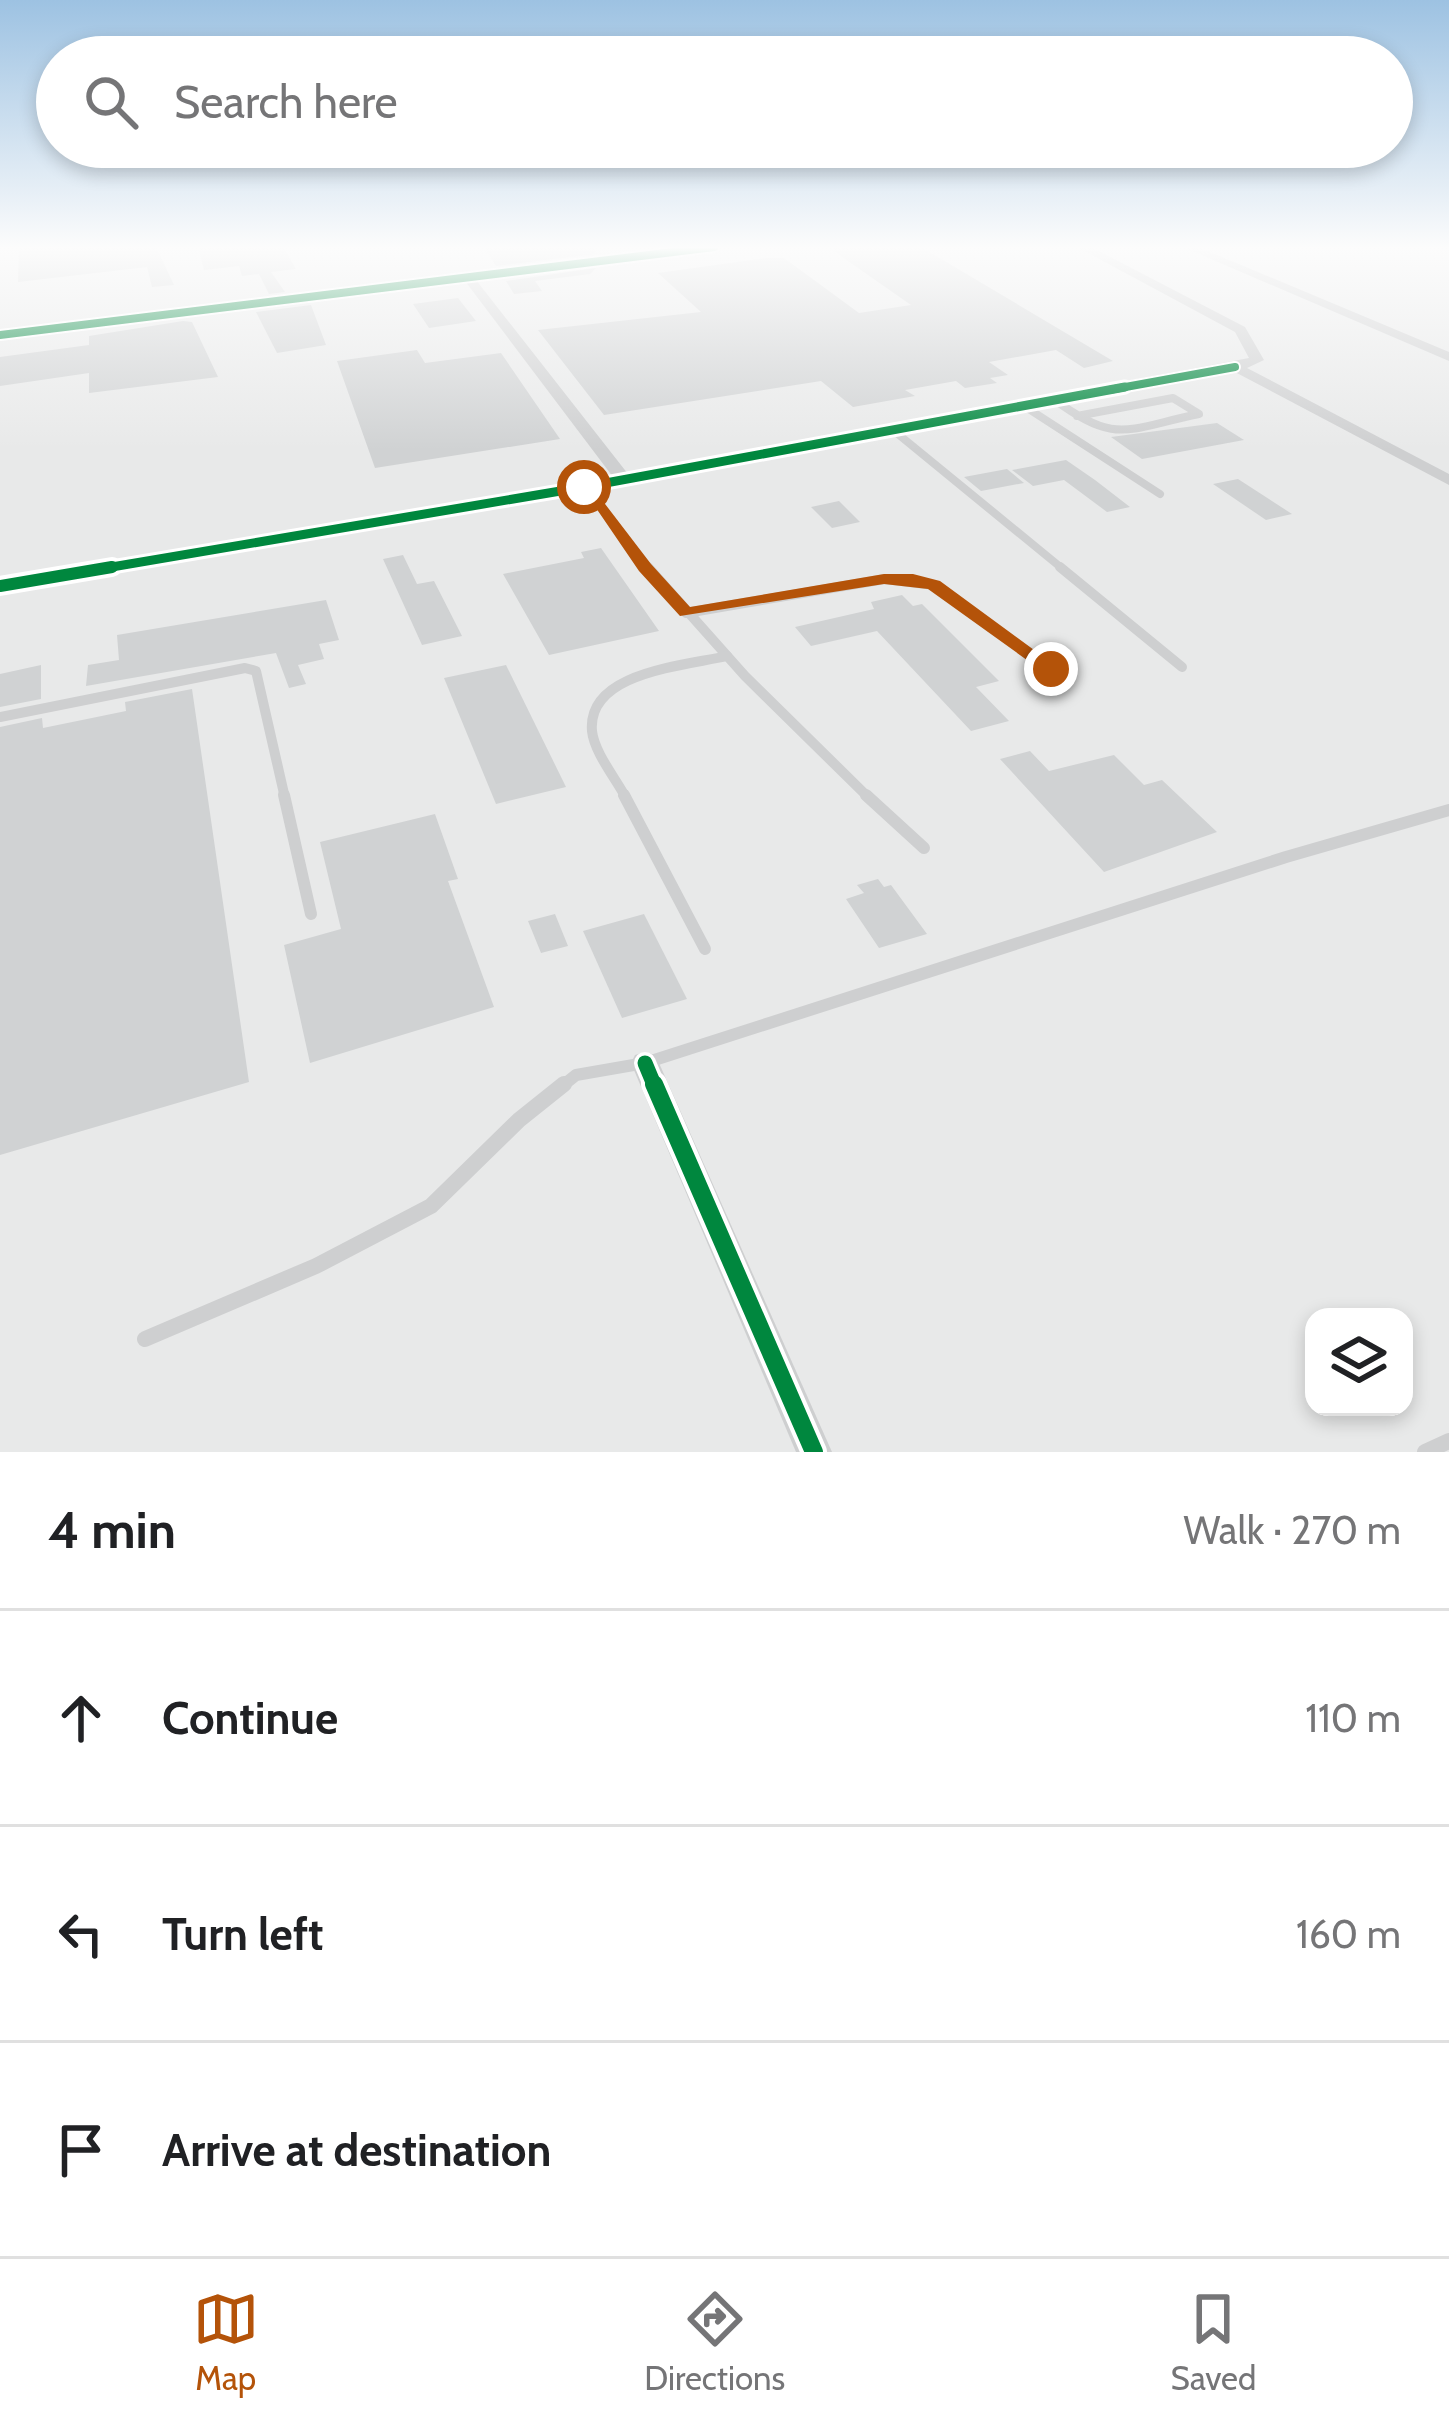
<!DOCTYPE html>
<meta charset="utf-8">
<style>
:root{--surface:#fff;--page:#f6f6f6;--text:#202124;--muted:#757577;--line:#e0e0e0;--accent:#b45309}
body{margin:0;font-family:Cabin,sans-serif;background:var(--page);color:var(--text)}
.controls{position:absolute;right:36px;bottom:36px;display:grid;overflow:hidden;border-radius:24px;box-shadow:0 6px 18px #0003}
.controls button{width:108px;height:108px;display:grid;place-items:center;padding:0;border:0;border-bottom:3px solid var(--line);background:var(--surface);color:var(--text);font:60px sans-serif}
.stop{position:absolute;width:36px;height:36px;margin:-27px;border:9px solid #b45309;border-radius:50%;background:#fff}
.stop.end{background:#b45309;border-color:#fff;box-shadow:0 3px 12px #0008}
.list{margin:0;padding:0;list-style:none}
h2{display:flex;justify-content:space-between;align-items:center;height:156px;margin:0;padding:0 48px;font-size:51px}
h2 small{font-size:39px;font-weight:400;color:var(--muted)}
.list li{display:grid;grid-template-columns:78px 1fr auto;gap:36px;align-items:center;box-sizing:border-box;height:216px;padding:0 48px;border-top:3px solid var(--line)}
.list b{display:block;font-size:45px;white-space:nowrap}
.list em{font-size:39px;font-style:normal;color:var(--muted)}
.icon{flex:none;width:66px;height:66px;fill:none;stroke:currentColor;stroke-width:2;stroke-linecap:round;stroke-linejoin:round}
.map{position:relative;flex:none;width:1449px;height:1452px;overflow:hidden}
.search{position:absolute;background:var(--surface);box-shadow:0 6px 18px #0003;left:36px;right:36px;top:36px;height:132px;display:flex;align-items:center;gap:30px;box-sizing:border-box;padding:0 42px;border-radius:66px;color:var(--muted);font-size:45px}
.sheet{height:804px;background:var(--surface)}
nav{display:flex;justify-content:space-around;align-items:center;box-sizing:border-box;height:168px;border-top:3px solid var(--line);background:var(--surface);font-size:33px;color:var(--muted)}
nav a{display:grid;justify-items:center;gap:6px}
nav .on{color:var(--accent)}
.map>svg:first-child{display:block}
.built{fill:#e8e9e9;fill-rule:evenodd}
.building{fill:#d0d2d3}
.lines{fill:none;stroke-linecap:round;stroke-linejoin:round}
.lane-far3{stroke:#cecfd0;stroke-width:8}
.lane-far2{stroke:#cecfd0;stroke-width:10}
.lane-far1{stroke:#cecfd0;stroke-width:12}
.lane{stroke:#cecfd0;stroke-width:16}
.street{fill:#cecfd0;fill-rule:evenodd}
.cycleway-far4-casing{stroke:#fff;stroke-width:12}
.cycleway-far3-casing{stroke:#fff;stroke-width:15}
.cycleway-far2-casing{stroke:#fff;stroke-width:20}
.cycleway-far1-casing{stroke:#fff;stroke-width:22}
.cycleway-casing{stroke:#fff;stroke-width:26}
.cycleway-far4{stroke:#00873e;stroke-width:8}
.cycleway-far3{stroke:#00873e;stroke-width:9}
.cycleway-far2{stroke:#00873e;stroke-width:12}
.cycleway-far1{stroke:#00873e;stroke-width:15}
.cycleway{stroke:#00873e;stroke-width:18}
.route{fill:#b45309}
</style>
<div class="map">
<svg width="1449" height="1452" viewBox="0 0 1449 1452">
<rect width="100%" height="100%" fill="#f9f9f9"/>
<path class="built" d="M0,247H1449V1452H0ZM1314,1317H1404V1407H1314Z"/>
<g class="building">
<polygon points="19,247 156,247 174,285 152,287 147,267 18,282"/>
<polygon points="198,247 283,247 296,269 271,272 285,292 269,294 259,274 242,276 239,266 204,270"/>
<polygon points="484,247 594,247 595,254 496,266"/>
<polygon points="828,247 921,247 1113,361 1084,368 1056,350 989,362 1008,375 990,378 997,383 965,388 956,381 905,390 915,396 853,407 821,381 604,415 538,330 701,312 658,273 766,258 784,258 859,313 911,305"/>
<polygon points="596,268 590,274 535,281 542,291 514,294 506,281"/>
<polygon points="458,298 476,321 429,328 413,304"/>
<polygon points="311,305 326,345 277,353 256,312"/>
<polygon points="183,321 192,322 218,377 89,393 89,373 0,386 0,357 89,345 89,336"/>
<polygon points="417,350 425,363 501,353 560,439 375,468 337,361"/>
<polygon points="1217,423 1244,440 1142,459 1111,437"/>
<polygon points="1066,460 1095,480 1130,507 1107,512 1064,480 1033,486 1012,470"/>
<polygon points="1007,469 1024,483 981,491 964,477"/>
<polygon points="1238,479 1292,514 1266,520 1213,484"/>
<polygon points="839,501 860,522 832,528 811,507"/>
<polygon points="601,548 659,631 549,655 503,574 584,558 581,552"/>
<polygon points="403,555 417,584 434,581 462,636 422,645 383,559"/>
<polygon points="902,595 913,606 922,604 999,681 976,687 1009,721 971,731 877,631 811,646 795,627 874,609 871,602"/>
<polygon points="326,600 339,640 319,644 324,659 298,665 306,684 289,688 276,653 86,686 88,665 119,660 117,635"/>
<polygon points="41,665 41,699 0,707 0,674"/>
<polygon points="506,665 566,787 496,804 444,678"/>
<polygon points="192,689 249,1082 0,1155 0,727 42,718 43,728 126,711 125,702"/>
<polygon points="1030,751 1049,771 1114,755 1144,785 1162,780 1217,832 1104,872 1000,759"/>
<polygon points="435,814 458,879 448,881 494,1007 310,1063 284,945 341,929 320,842"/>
<polygon points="878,879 884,887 891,885 927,934 879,948 846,899 864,893 857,885"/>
<polygon points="555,914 568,946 541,953 528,921"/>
<polygon points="644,914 687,999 622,1018 583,931"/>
</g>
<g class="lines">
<g class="lane-far3">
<path d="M1052,398C1117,446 1125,429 1199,414L1173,398L1077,416"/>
<polyline points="1021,404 1160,494"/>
<polyline points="893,430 1064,570"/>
<polyline points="584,487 650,570"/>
</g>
<g class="lane-far2">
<polyline points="648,567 745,676 869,798"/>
<polyline points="1060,567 1182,667"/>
<polyline points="686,613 885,579 934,585 1051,669"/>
<polyline points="0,717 245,668 256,671 285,798"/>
<path d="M626,798C616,779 594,752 592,731C587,672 684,666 727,656"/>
</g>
<g class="lane-far1">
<polyline points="284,795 311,914"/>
<polyline points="624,795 705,949"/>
<polyline points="866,795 924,848"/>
<polyline points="561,1087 576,1075 645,1063 1286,857 1449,810"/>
</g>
<g class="lane">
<polyline points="145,1339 316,1266 431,1206 519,1120 564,1084"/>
<polyline points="1425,1452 1449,1441"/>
</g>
<g class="street">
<polygon points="688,247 720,247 476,280 628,474 1249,358 1235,332 1077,247 1091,247 1245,327 1264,360 1247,368 1449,474 1449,485 1233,371 584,492 0,591 0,581 613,477 465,281 0,339 0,331"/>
<polygon points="1183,247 1198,247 1449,352 1449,361"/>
<polygon points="645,1052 655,1055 659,1063 832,1452 796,1452 631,1063 635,1055"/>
</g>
<g class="cycleway-far4-casing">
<g id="cycleway-far4">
<polyline points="0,335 714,247"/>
<polyline points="1109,390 1235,367"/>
</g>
</g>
<g class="cycleway-far3-casing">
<polyline id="cycleway-far3" points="94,570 584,487 1125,387"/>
</g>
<g class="cycleway-far2-casing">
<polyline id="cycleway-far2" points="0,586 112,567"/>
</g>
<g class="cycleway-far1-casing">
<polyline id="cycleway-far1" points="645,1063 655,1087"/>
</g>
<g class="cycleway-casing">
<polyline id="cycleway" points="654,1084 814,1452"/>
</g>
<use href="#cycleway-far4" class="cycleway-far4"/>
<use href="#cycleway-far3" class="cycleway-far3"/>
<use href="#cycleway-far2" class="cycleway-far2"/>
<use href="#cycleway-far1" class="cycleway-far1"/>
<use href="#cycleway" class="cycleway"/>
</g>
<linearGradient id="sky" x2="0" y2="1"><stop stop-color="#9dc2e2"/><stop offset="0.55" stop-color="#fcfcfc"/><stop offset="1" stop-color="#fcfcfc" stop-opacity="0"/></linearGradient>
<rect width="1449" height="450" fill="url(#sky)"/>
<polygon class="route" points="579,483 589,483 651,564 690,607 884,574 913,574 940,581 1060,669 1045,673 928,589 884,584 680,616 639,571"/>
</svg>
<div class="controls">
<button><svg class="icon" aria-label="layers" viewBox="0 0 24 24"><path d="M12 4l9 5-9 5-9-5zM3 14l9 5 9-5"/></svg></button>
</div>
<div class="stop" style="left:584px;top:487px"></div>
<div class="stop end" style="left:1051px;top:669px"></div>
<div class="search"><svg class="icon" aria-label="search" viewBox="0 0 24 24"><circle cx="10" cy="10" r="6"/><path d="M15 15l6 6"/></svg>Search here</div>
</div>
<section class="sheet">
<h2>4 min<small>Walk · 270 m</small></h2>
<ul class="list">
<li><svg class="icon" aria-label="ahead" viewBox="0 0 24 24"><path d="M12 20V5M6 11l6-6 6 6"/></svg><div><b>Continue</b></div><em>110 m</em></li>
<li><svg class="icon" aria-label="left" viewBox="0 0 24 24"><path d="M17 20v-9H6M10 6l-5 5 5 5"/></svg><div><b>Turn left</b></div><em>160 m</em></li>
<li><svg class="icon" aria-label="arrive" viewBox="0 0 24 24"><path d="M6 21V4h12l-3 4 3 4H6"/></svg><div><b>Arrive at destination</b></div></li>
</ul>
</section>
<nav>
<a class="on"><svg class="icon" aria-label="map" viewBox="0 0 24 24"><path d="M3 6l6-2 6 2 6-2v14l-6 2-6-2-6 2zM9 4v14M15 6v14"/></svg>Map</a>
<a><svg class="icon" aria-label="directions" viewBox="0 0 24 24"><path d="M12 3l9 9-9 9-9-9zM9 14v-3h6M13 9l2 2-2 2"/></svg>Directions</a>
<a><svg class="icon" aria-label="saved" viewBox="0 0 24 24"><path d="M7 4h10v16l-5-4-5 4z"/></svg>Saved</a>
</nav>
